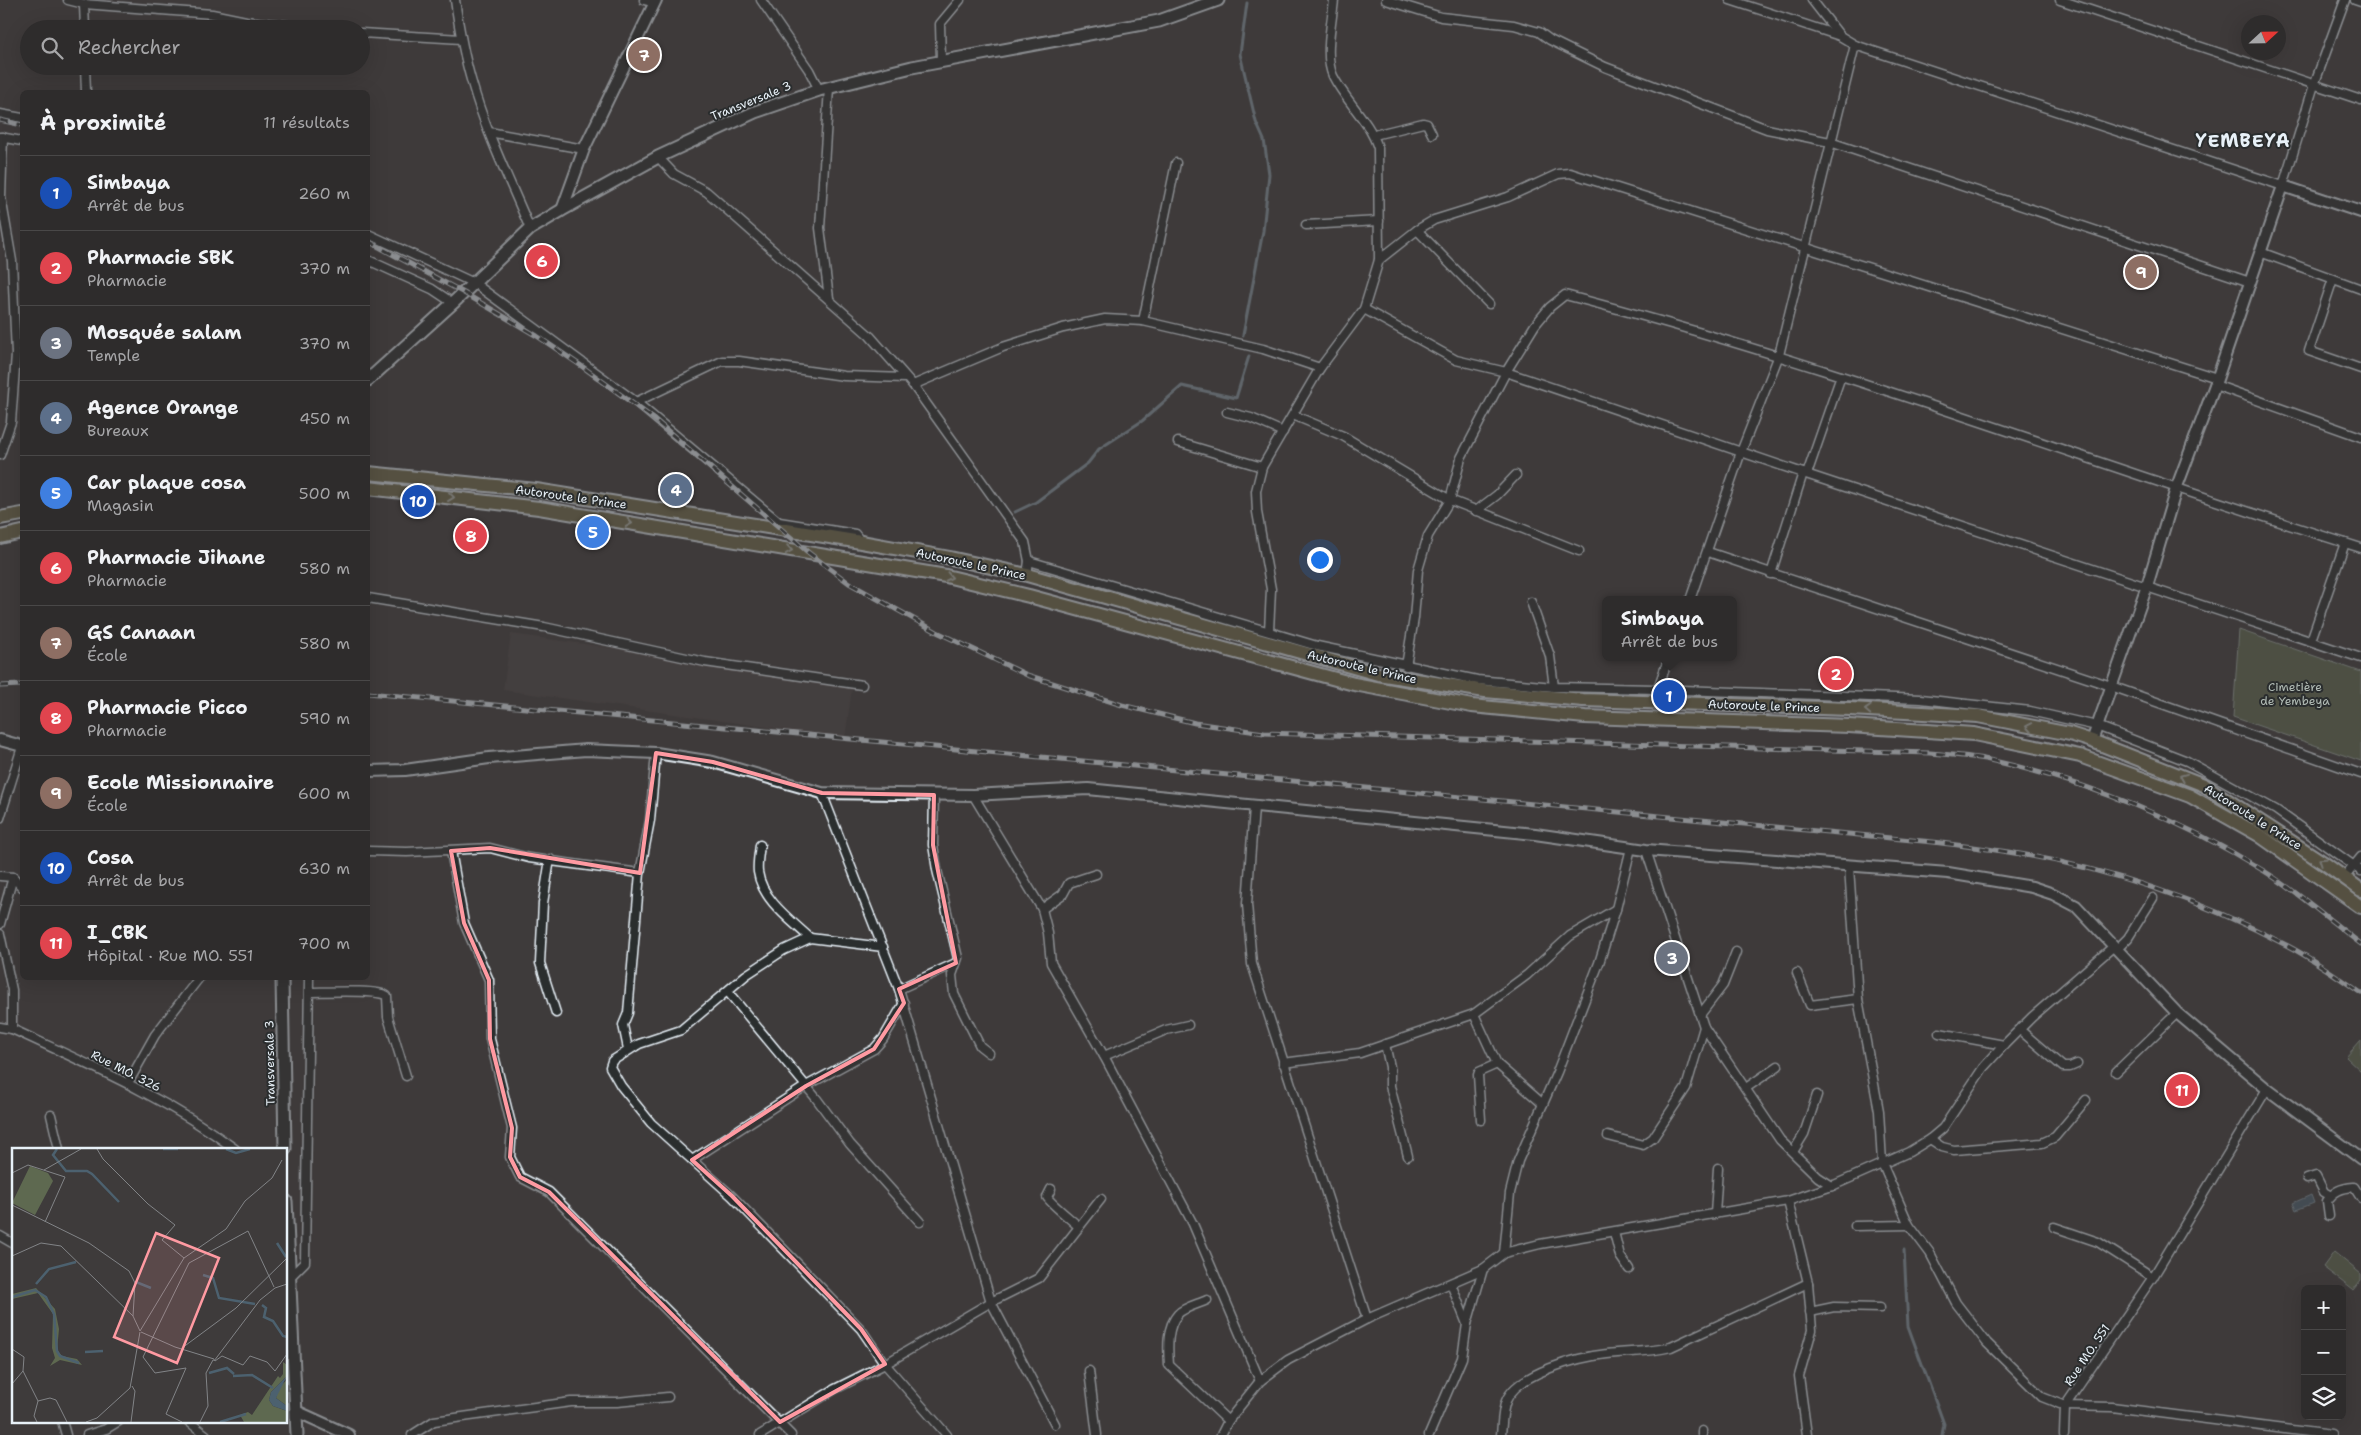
<!DOCTYPE html>
<html lang="fr">
<meta charset="utf-8">
<style>
:root{--surface:#2e2c2c;--page:#363434;--text:#f1f3f6;--muted:#a7a7a9;--line:#494848;--accent:#95b2f1}
body{margin:0;font-family:"Shantell Sans",sans-serif;background:var(--page);color:var(--text)}
.controls{position:absolute;right:15px;bottom:15px;display:grid;overflow:hidden;border-radius:8px;box-shadow:0 5px 20px #0002}
.controls button{width:45px;height:45px;display:grid;place-items:center;padding:0;border:0;border-bottom:1px solid var(--line);background:var(--surface);color:var(--text);font:25px sans-serif}
.compass{position:absolute;left:2241px;top:15px;width:45px;height:45px;border-radius:50%;background:var(--surface);box-shadow:0 5px 20px #0002;rotate:68deg}
.you{position:absolute;left:1319px;top:559px;width:18px;height:18px;margin:-12px;border:4px solid #fff;border-radius:50%;background:#1a73e8;box-shadow:0 0 0 8px #1a73e833}
.badge{display:grid;place-items:center;width:32px;height:32px;border-radius:50%;background:var(--accent);color:#fff;font-size:16px;font-weight:700}
.pin{position:absolute;translate:-50% -50%;border:2px solid #fff;box-shadow:0 1px 5px #0006}
.popup{position:absolute;left:1602px;top:596px;width:135px;height:65px;box-sizing:border-box;display:grid;place-content:center;border-radius:8px;background:var(--surface);filter:drop-shadow(0 1px 4px #0005);font-size:16px;white-space:nowrap;color:var(--muted)}
.popup b{font-size:19px;color:var(--text)}
.popup::after{content:'';position:absolute;left:50%;top:100%;margin-left:-10px;border:10px solid transparent;border-top-color:var(--surface)}
.list{margin:0;padding:0;list-style:none}
h2{display:flex;justify-content:space-between;align-items:center;height:65px;margin:0;padding:0 20px;font-size:21px}
h2 small{font-size:16px;font-weight:400;color:var(--muted)}
.list li{display:grid;grid-template-columns:32px 1fr auto;gap:15px;align-items:center;box-sizing:border-box;height:75px;padding:0 20px;border-top:1px solid var(--line)}
.list b{display:block;font-size:19px;white-space:nowrap}
.list p{margin:0;font-size:16px;white-space:nowrap;color:var(--muted)}
.list em{font-size:16px;font-style:normal;color:var(--muted)}
.icon{flex:none;width:28px;height:28px;fill:none;stroke:currentColor;stroke-width:2;stroke-linecap:round;stroke-linejoin:round}
.map{position:relative;flex:none;width:2361px;height:1435px;overflow:hidden}
.search{position:absolute;background:var(--surface);box-shadow:0 5px 20px #0002;left:20px;top:20px;width:350px;height:55px;display:flex;align-items:center;gap:12px;box-sizing:border-box;padding:0 18px;border-radius:28px;color:var(--muted);font-size:19px}
.panel{position:absolute;background:var(--surface);box-shadow:0 5px 20px #0002;left:20px;top:90px;width:350px;height:890px;border-radius:8px}
.map>svg:first-child{display:block}
.built{fill:#4c4544}
.green{fill:#5e6950;stroke:#a3ada4}
.water{fill:#4c616f;stroke:#8a9ba6}
.lines{fill:none;stroke-linecap:round;stroke-linejoin:round}
.stream{stroke:#8a9ba6;stroke-width:3}
.minor-casing{stroke:#e8f1f8;stroke-width:11}
.tertiary-casing{stroke:#e8f1f8;stroke-width:14}
.secondary-casing{stroke:#e8f1f8;stroke-width:15}
.primary-casing{stroke:#e8f1f8;stroke-width:16}
.minor{stroke:#2a2d2e;stroke-width:8}
.tertiary{stroke:#2a2d2e;stroke-width:10}
.secondary{stroke:#2a2d2e;stroke-width:11}
.primary{stroke:#726c4b;stroke-width:12}
.rail-casing{stroke:#e8f1f8;stroke-width:5}
.rail{stroke:#2a2d2e;stroke-width:3;stroke-dasharray:9;stroke-linecap:butt}
.oneway{stroke:#b9bcb3}
.marked{fill:none;stroke:#ff9aa2;stroke-width:4;stroke-linejoin:round}
.labels{text-anchor:middle;stroke-width:4;stroke-linejoin:round;paint-order:stroke}
.street-label{font-size:12px;fill:#e8f1f8;stroke:#2a2d2e}
.park-label{font-size:12px;fill:#b1bbb5;stroke:#2a2d2e}
.district-label{font-size:18px;font-weight:bold;letter-spacing:1px;fill:#e8f1f8;stroke:#2a2d2e}
.inset-river{fill:none;stroke:#4c616f;stroke-width:2.5}
.inset-road{fill:none;stroke:#828487;stroke-width:1}
.view{fill:#ff9aa2;fill-opacity:0.15;stroke:#ff9aa2;stroke-width:2.5}
.inset-edge{fill:none;stroke:#e8f1f8;stroke-width:2.5}
</style>
<div class="map">
<svg width="2361" height="1435" viewBox="0 0 2361 1435">
<rect width="100%" height="100%" fill="#3e3b3b"/>
<filter id="ink" filterUnits="userSpaceOnUse"><feTurbulence type="fractalNoise" baseFrequency=".02" numOctaves="2"/><feDisplacementMap in="SourceGraphic" scale="10" xChannelSelector="R" yChannelSelector="G"/><feConvolveMatrix kernelMatrix="1 2 1 2 8 2 1 2 1" color-interpolation-filters="sRGB"/></filter>
<g filter="url(#ink)">
<polygon class="built" points="511,634 853,681 845,738 503,690"/>
<g class="green">
<polygon points="2239,630 2361,672 2361,761 2233,717"/>
<polygon points="2361,1040 2361,1071 2346,1057"/>
<polygon points="2334,1252 2361,1274 2361,1280 2353,1290 2323,1267"/>
</g>
<polygon class="water" points="2311,1195 2314,1203 2296,1210 2293,1203"/>
<g class="lines">
<g class="stream">
<polyline points="1243,335 1263,231 1269,174 1264,140 1256,122 1240,54 1247,3"/>
<polyline points="1015,512 1036,502 1088,463 1099,449 1142,421 1182,386 1236,398 1249,356"/>
<polyline points="1904,1250 1908,1326 1944,1424 1942,1435"/>
</g>
<g class="minor-casing">
<g id="minor">
<polyline points="68,0 84,4 212,14 246,21 323,29"/>
<path d="M455,0C459,28 464,56 472,83C486,133 510,181 530,229"/>
<polyline points="644,0 655,3"/>
<polyline points="761,0 809,70 819,90"/>
<polyline points="1386,0 1441,17 1514,25 1539,32 1550,40 1605,67 1767,129 1830,142 2250,282"/>
<polyline points="1730,0 1840,36 1855,45 2283,186 2314,85 2345,0"/>
<polyline points="1812,0 1840,36"/>
<polyline points="2060,0 2361,100"/>
<polyline points="2355,0 2361,2"/>
<polyline points="84,4 85,29"/>
<polyline points="361,33 461,39"/>
<polyline points="941,60 940,24 960,0"/>
<polyline points="85,66 86,92"/>
<polyline points="0,114 22,118"/>
<polyline points="489,132 584,149"/>
<polyline points="1374,135 1423,123 1427,124 1432,134"/>
<polyline points="0,137 22,141"/>
<polyline points="658,157 674,174 707,192 870,336 913,385 1025,542 1029,561 1027,575"/>
<polyline points="1306,225 1379,221"/>
<polyline points="1417,230 1489,304"/>
<polyline points="368,234 474,283 636,402 779,522 855,534 861,542"/>
<polyline points="2260,252 2361,289"/>
<polyline points="368,260 432,289 453,303"/>
<polyline points="1379,260 1417,230 1434,220 1508,197 1558,174 1570,173 2217,378"/>
<polyline points="2333,279 2309,351 2361,369"/>
<polyline points="829,298 820,228 829,88"/>
<polyline points="1364,309 1456,360 1506,372 1803,473 2361,658"/>
<polyline points="1143,321 1176,163"/>
<polyline points="913,385 1003,347 1063,328 1105,319 1143,321 1263,349 1320,368"/>
<polyline points="2215,385 2361,437"/>
<polyline points="636,402 722,361 739,361 844,376 905,378"/>
<polyline points="1227,412 1251,418 1283,432"/>
<polyline points="1293,415 1343,436 1450,500 1579,551"/>
<polyline points="1178,442 1262,467"/>
<polyline points="0,455 11,422 16,354 12,261 1,197 3,137"/>
<polyline points="1807,474 1841,376"/>
<polyline points="1476,511 1497,495 1516,475"/>
<polyline points="1708,552 2111,686 2361,774"/>
<polyline points="1029,561 1317,646 1477,680 1554,687 1657,689 1921,699 2030,711 2097,726 2187,761 2276,810 2361,871"/>
<polyline points="1771,574 1803,473"/>
<polyline points="368,598 544,627 705,662 862,685"/>
<polyline points="1690,600 1741,452 1779,355 1855,45"/>
<polyline points="1531,602 1550,656 1554,687"/>
<path d="M1269,631L1271,589L1257,512L1256,491L1262,467L1320,368L1364,309L1379,260L1378,148C1369,120 1346,102 1333,76C1324,57 1332,21 1334,0"/>
<polyline points="2311,640 2345,543"/>
<path d="M1406,666L1414,618L1418,570L1428,536L1450,500L1461,458L1506,372L1535,325L1550,307L1565,295C1835,365 2096,465 2361,548"/>
<polyline points="1653,702 1669,657"/>
<polyline points="822,793 899,989 991,1302 1055,1424"/>
<polyline points="934,795 933,845 937,870 958,958 952,975 954,994 980,1046 989,1053"/>
<polyline points="973,795 1042,909 1048,933 1051,963 1104,1056 1193,1224 1260,1381"/>
<polyline points="1254,807 1247,904 1252,964 1367,1319"/>
<polyline points="0,818 22,747"/>
<path d="M760,845C759,853 757,864 758,872C762,900 791,920 810,938"/>
<polyline points="1646,850 1704,1027 1780,1140 1818,1177 1832,1186"/>
<polyline points="368,851 407,852 490,848 529,858 640,873 650,820 656,753"/>
<polyline points="451,851 464,923 489,980 490,1039 512,1128 510,1157 520,1177 549,1192 791,1435"/>
<polyline points="550,859 543,903 540,963 556,1013"/>
<polyline points="1849,867 1858,999 1879,1111 1882,1163 1909,1225 1930,1253 1956,1303 1987,1343 2042,1397 2065,1406 2064,1435"/>
<polyline points="0,876 13,877 22,887"/>
<polyline points="2344,878 2361,857"/>
<polyline points="1042,909 1063,894 1069,883 1096,874"/>
<polyline points="0,924 13,877"/>
<polyline points="0,934 12,990 12,1029"/>
<polyline points="883,947 810,938 784,950 746,975 681,1030 639,1044 612,1061 610,1067 621,1086 651,1123 732,1196 861,1329 885,1364 947,1435"/>
<polyline points="2117,949 2128,938 2153,898"/>
<polyline points="1797,973 1810,1005 1858,999"/>
<polyline points="899,989 956,963"/>
<path d="M310,992C324,992 378,989 387,996L388,1017L406,1076"/>
<polyline points="728,992 816,1098 850,1144 920,1222"/>
<polyline points="1474,1014 1497,1064 1543,1104"/>
<polyline points="1700,1015 1723,985 1736,952"/>
<path d="M0,1027L12,1029C89,1065 167,1098 235,1149"/>
<polyline points="2020,1030 2063,1067 2070,1067 2077,1064"/>
<polyline points="1939,1033 2004,1045"/>
<polyline points="1385,1044 1390,1067 1390,1086 1408,1156"/>
<polyline points="628,1049 623,1025 628,1013 640,873"/>
<polyline points="1104,1056 1166,1030 1188,1025"/>
<polyline points="1283,1063 1360,1053 1474,1014 1527,975 1570,936 1616,909"/>
<polyline points="2116,1072 2177,1013"/>
<polyline points="128,1083 155,1035 199,978"/>
<polyline points="1746,1088 1778,1066"/>
<polyline points="2267,1089 2153,1277 2065,1406 2112,1407 2331,1435"/>
<polyline points="51,1115 59,1149"/>
<polyline points="1481,1120 1478,1075 1479,1072 1497,1064"/>
<polyline points="1608,1136 1643,1145 1653,1138 1686,1088 1704,1027"/>
<polyline points="1930,1139 1942,1147 1954,1150 2042,1143 2055,1137 2086,1100"/>
<polyline points="1793,1152 1804,1134 1817,1095"/>
<polyline points="692,1160 806,1086 874,1049 883,1039 904,1003"/>
<polyline points="2307,1179 2316,1176 2324,1192 2331,1196"/>
<path d="M1051,1189L1047,1197C1051,1204 1072,1220 1079,1227"/>
<polyline points="1715,1214 1718,1168"/>
<path d="M2329,1216L2327,1201C2334,1191 2341,1188 2354,1187L2361,1198"/>
<polyline points="1855,1226 1909,1225"/>
<polyline points="2054,1227 2098,1242 2153,1277"/>
<polyline points="1614,1232 1620,1256 1629,1269"/>
<polyline points="0,1236 14,1244"/>
<polyline points="1504,1253 1510,1193 1518,1161 1557,1072 1599,963 1616,909 1631,848"/>
<polyline points="288,1279 305,1262 309,978"/>
<polyline points="1451,1284 1467,1324"/>
<path d="M1207,1300C1199,1304 1184,1307 1178,1314C1166,1327 1168,1349 1169,1365L1228,1421"/>
<polyline points="1810,1312 1834,1307 1880,1308"/>
<polyline points="1089,1371 1097,1435"/>
<polyline points="62,1421 66,1435"/>
<polyline points="188,1421 206,1435"/>
<polyline points="87,1435 106,1429 119,1421"/>
<polyline points="412,1435 434,1421 571,1402 617,1402 668,1397"/>
<polyline points="760,1435 835,1389 885,1364 991,1302 1039,1278 1101,1199"/>
<polyline points="1221,1435 1228,1421 1260,1381 1288,1360 1367,1319 1483,1269 1504,1253 1540,1244 1788,1201 1832,1186 1909,1152 1930,1139 1943,1128 1983,1068 2004,1045 2032,1017 2114,946"/>
<polyline points="1429,1435 1462,1358 1467,1324 1483,1269"/>
<path d="M1501,1435C1502,1425 1502,1411 1506,1401C1517,1373 1579,1357 1607,1354C1630,1351 1646,1353 1671,1347L1808,1283L1788,1201"/>
<polyline points="1702,1435 1702,1431"/>
<polyline points="1807,1435 1799,1376 1812,1330 1808,1283"/>
</g>
</g>
<g class="tertiary-casing">
<g id="tertiary">
<polyline points="562,210 584,149 656,0"/>
<polyline points="0,740 22,746"/>
<polyline points="2092,741 2147,586 2176,489 2215,385 2283,186 2361,212"/>
<polyline points="368,771 405,770 489,758 586,750 656,753 713,762 822,793 973,795 1088,789 1535,834 1646,850 1948,873 2032,887 2053,894 2076,906 2177,1013 2267,1089 2361,1159"/>
<polyline points="296,1411 349,1435"/>
</g>
</g>
<g class="secondary-casing">
<g id="secondary">
<polyline points="368,380 453,303 530,229 562,210 658,157 755,112 819,90 912,67 1159,21 1218,0"/>
<polyline points="282,978 285,1149"/>
<polyline points="286,1201 297,1435"/>
</g>
</g>
<g class="primary-casing">
<g id="primary">
<polyline points="368,473 536,490 861,542 950,558 1027,575 1378,674 1485,691 1583,700 1850,709 1978,716 2070,734 2092,741 2204,785 2324,863 2361,890"/>
<polyline points="368,488 539,508 946,576 1029,596 1354,684 1472,706 1585,717 1849,726 1974,734 2080,756 2190,796 2259,835 2361,907"/>
<polyline points="0,518 22,514"/>
<polyline points="0,537 22,532"/>
</g>
</g>
<use href="#minor" class="minor"/>
<use href="#tertiary" class="tertiary"/>
<use href="#secondary" class="secondary"/>
<use href="#primary" class="primary"/>
<g class="rail-casing">
<g id="rail">
<polyline points="0,120 22,125"/>
<path d="M368,241L464,293L537,336L583,367L654,419L809,553L849,583L937,632L1027,675L1122,705L1195,723L1264,733L1930,753C1951,755 1974,756 1994,761C2088,782 2182,820 2264,871C2298,892 2329,920 2361,944"/>
<polyline points="0,686 22,685"/>
<path d="M368,693L1933,842C1958,845 1983,848 2008,852C2104,867 2202,900 2288,946C2313,959 2337,976 2361,993"/>
</g>
</g>
<use href="#rail" class="rail"/>
</g>
<defs><path id="oneway-chevron" d="M-2-3.5L2.5 0L-2 3.5" fill="none" stroke-width="1.6" stroke-linecap="round" stroke-linejoin="round" transform="scale(1.25)"/></defs>
<g class="oneway">
<use href="#oneway-chevron" transform="translate(451 497) rotate(7)"/>
<use href="#oneway-chevron" transform="translate(629 523) rotate(9)"/>
<use href="#oneway-chevron" transform="translate(789 550) rotate(9)"/>
<use href="#oneway-chevron" transform="translate(949 577) rotate(12)"/>
<use href="#oneway-chevron" transform="translate(1868 710) rotate(-177)"/>
<use href="#oneway-chevron" transform="translate(2029 727) rotate(-169)"/>
<use href="#oneway-chevron" transform="translate(2183 777) rotate(-158)"/>
<use href="#oneway-chevron" transform="translate(2322 861) rotate(-146)"/>
</g>
</g>
<path d="M0 0H2361V1435H0ZM656,753L713,762L822,793L934,795L933,845L956,963L899,989L904,1003L874,1049L806,1086L692,1160L732,1196L861,1329L885,1364L780,1422L549,1192L520,1177L510,1157L512,1128L490,1039L489,980L464,923L451,851L490,848L640,873Z" fill="#3e3b3b" fill-opacity=".55" fill-rule="evenodd"/>
<path class="marked" d="M656,753L713,762L822,793L934,795L933,845L956,963L899,989L904,1003L874,1049L806,1086L692,1160L732,1196L861,1329L885,1364L780,1422L549,1192L520,1177L510,1157L512,1128L490,1039L489,980L464,923L451,851L490,848L640,873Z"/>
<g class="labels">
<g class="street-label">
<text transform="translate(751 101) rotate(-22)" y="4">Transversale 3</text>
<text transform="translate(571 497) rotate(8)" y="4">Autoroute le Prince</text>
<text transform="translate(971 564) rotate(12)" y="4">Autoroute le Prince</text>
<text transform="translate(1362 667) rotate(13)" y="4">Autoroute le Prince</text>
<text transform="translate(1764 706) rotate(2)" y="4">Autoroute le Prince</text>
<text transform="translate(2253 817) rotate(32)" y="4">Autoroute le Prince</text>
<text transform="translate(270 1063) rotate(-91)" y="4">Transversale 3</text>
<text transform="translate(126 1071) rotate(27)" y="4">Rue MO. 326</text>
<text transform="translate(2087 1355) rotate(-56)" y="4">Rue MO. 551</text>
</g>
<g class="park-label">
<text x="2295" y="691">Cimetière<tspan x="2295" dy="14">de Yembeya</tspan></text>
</g>
<g class="district-label">
<text x="2243" y="147">YEMBEYA</text>
</g>
</g>
<g transform="translate(12 1148)">
<rect width="275" height="275" fill="#3e3b3b"/>
<path d="M18,18L36,25L41,33L23,67L0,55ZM24,140L43,161L47,181L45,202L50,208L65,211L70,217L48,212L38,218L43,210L40,200L41,166L26,145L0,151V146ZM271,214L275,217V228L259,244L257,252L261,258L275,263V274H232L228,267L236,264L240,267L266,228L268,230L271,226ZM275,232V258L264,250L267,239Z" fill="#5e6950"/>
<path d="M275,228L264,250L275,258V263L261,258L257,252L259,244Z" fill="#4c616f"/>
<path class="inset-river" d="M45,1L41,7L54,23H75L80,26L107,54M151,1H166M214,1L224,5L238,1M265,95L274,109M191,127L201,130L207,150L243,156M124,134L139,140M24,136L37,121L64,114M0,149L23,142L34,149L42,166L45,203L48,208L67,215M250,157L254,160L252,169L261,173L271,188L275,189M73,204L91,203M197,225L215,220L222,226M221,228L240,227L261,240M208,274L234,266"/>
<path class="inset-road" d="M85,1L91,11L136,56L163,77L150,92L172,110M32,22L69,1M0,25L16,17L53,29L33,74M0,57L77,95L117,123L123,135L121,168L128,183M0,108L29,95L49,98L121,168M128,183L172,110L214,81L233,53L260,30L270,12M129,184L163,199L202,211M170,200L224,160L275,110M0,201L12,209L11,223L0,236M202,211V213L248,152L263,140L275,136M203,213L210,208L231,217L238,208L255,214L263,223L275,206M11,223L26,253L38,250L44,252L55,274M25,274L22,268L26,253M74,274L85,270L118,240L128,184M119,274L123,243L120,238M170,274L154,266L174,220L143,225L131,209L177,115L236,83L262,139M188,274L196,258L194,225L201,212"/>
<path class="view" d="M144,85L207,110L165,215L102,189Z"/>
<rect width="275" height="275" class="inset-edge"/>
</g>
</svg>
<div class="controls">
<button>+</button>
<button>−</button>
<button><svg class="icon" aria-label="layers" viewBox="0 0 24 24"><path d="M12 4l9 5-9 5-9-5zM3 14l9 5 9-5"/></svg></button>
</div>
<svg class="compass" viewBox="-18 -18 36 36"><path d="M0-13l5 13h-10z" fill="#e53935"/><path d="M0 13l5-13h-10z" fill="#a7a7a9"/></svg>
<div class="you"></div>
<div class="pin badge" style="left:1669px;top:696px;background:#1a4fb4">1</div>
<div class="popup"><b>Simbaya</b>Arrêt de bus</div>
<div class="pin badge" style="left:1836px;top:674px;background:#e0444e">2</div>
<div class="pin badge" style="left:1672px;top:958px;background:#6b7280">3</div>
<div class="pin badge" style="left:676px;top:490px;background:#5c6f8a">4</div>
<div class="pin badge" style="left:593px;top:532px;background:#3f7fe0">5</div>
<div class="pin badge" style="left:542px;top:261px;background:#e0444e">6</div>
<div class="pin badge" style="left:644px;top:55px;background:#8d6e63">7</div>
<div class="pin badge" style="left:471px;top:536px;background:#e0444e">8</div>
<div class="pin badge" style="left:2141px;top:272px;background:#8d6e63">9</div>
<div class="pin badge" style="left:418px;top:501px;background:#1a4fb4">10</div>
<div class="pin badge" style="left:2182px;top:1090px;background:#e0444e">11</div>
<div class="search"><svg class="icon" aria-label="search" viewBox="0 0 24 24"><circle cx="10" cy="10" r="6"/><path d="M15 15l6 6"/></svg>Rechercher</div>
<section class="panel">
<h2>À proximité<small>11 résultats</small></h2>
<ul class="list">
<li><span class="badge" style="background:#1a4fb4">1</span><div><b>Simbaya</b><p>Arrêt de bus</p></div><em>260 m</em></li>
<li><span class="badge" style="background:#e0444e">2</span><div><b>Pharmacie SBK</b><p>Pharmacie</p></div><em>370 m</em></li>
<li><span class="badge" style="background:#6b7280">3</span><div><b>Mosquée salam</b><p>Temple</p></div><em>370 m</em></li>
<li><span class="badge" style="background:#5c6f8a">4</span><div><b>Agence Orange</b><p>Bureaux</p></div><em>450 m</em></li>
<li><span class="badge" style="background:#3f7fe0">5</span><div><b>Car plaque cosa</b><p>Magasin</p></div><em>500 m</em></li>
<li><span class="badge" style="background:#e0444e">6</span><div><b>Pharmacie Jihane</b><p>Pharmacie</p></div><em>580 m</em></li>
<li><span class="badge" style="background:#8d6e63">7</span><div><b>GS Canaan</b><p>École</p></div><em>580 m</em></li>
<li><span class="badge" style="background:#e0444e">8</span><div><b>Pharmacie Picco</b><p>Pharmacie</p></div><em>590 m</em></li>
<li><span class="badge" style="background:#8d6e63">9</span><div><b>Ecole Missionnaire</b><p>École</p></div><em>600 m</em></li>
<li><span class="badge" style="background:#1a4fb4">10</span><div><b>Cosa</b><p>Arrêt de bus</p></div><em>630 m</em></li>
<li><span class="badge" style="background:#e0444e">11</span><div><b>I_CBK</b><p>Hôpital · Rue MO. 551</p></div><em>700 m</em></li>
</ul>
</section>
</div>
